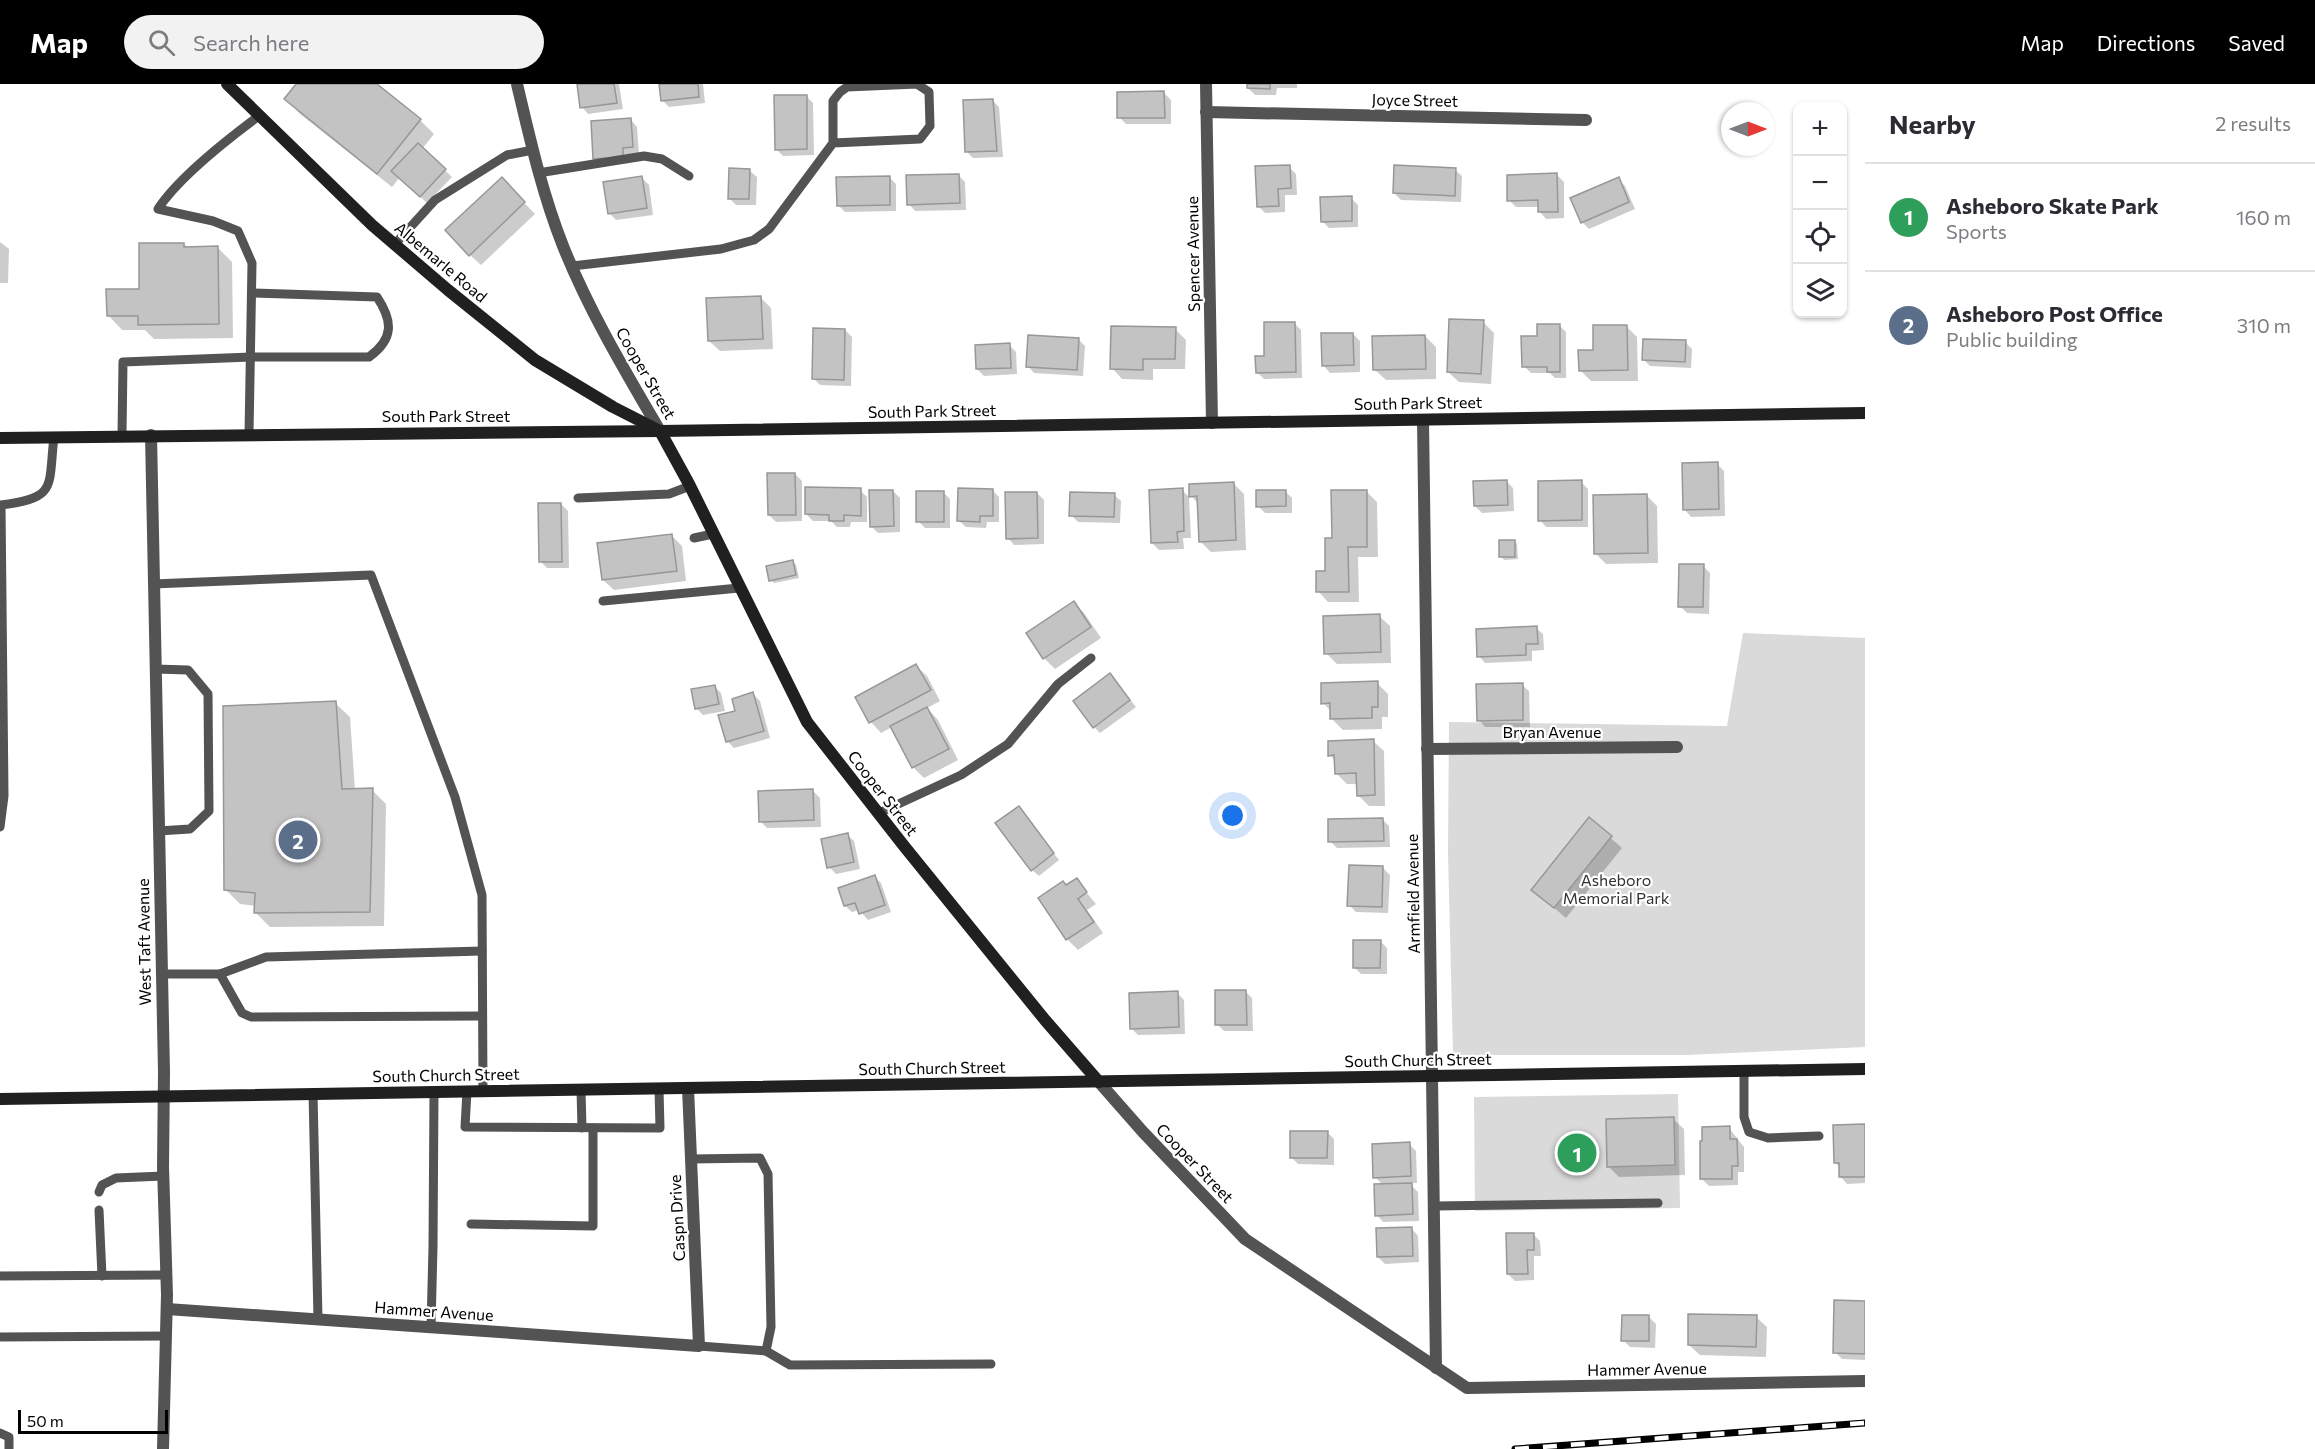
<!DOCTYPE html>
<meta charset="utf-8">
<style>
:root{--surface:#fff;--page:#f2f2f3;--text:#2b2b33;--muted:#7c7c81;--line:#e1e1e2;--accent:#000}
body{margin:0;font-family:Commissioner,sans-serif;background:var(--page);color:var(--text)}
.controls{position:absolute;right:18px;top:18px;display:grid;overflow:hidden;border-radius:12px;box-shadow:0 2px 4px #0004}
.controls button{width:54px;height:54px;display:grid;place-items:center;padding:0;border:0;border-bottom:2px solid var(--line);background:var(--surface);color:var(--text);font:30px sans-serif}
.compass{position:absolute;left:1721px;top:18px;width:54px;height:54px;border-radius:50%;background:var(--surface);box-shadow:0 2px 4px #0004;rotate:90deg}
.scale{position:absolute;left:18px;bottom:15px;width:150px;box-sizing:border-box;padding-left:6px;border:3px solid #000;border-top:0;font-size:16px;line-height:21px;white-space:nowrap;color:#000;-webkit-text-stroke:4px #fff;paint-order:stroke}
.you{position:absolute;left:1233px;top:732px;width:21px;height:21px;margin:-15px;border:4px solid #fff;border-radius:50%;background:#1a73e8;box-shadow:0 0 0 9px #1a73e833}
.badge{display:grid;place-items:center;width:39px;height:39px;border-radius:50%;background:var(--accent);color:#fff;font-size:20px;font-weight:700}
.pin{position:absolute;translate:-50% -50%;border:3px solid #fff;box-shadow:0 2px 6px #0006}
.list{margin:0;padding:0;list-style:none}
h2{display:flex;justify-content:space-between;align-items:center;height:78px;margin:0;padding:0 24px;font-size:26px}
h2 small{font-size:20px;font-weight:400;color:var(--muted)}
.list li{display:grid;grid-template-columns:39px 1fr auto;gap:18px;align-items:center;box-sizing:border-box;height:108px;padding:0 24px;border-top:2px solid var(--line)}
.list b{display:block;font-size:22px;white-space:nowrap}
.list p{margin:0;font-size:20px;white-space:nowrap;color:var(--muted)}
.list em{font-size:20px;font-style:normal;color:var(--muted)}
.icon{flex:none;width:33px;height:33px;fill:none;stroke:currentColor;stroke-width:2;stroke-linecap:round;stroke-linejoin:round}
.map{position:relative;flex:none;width:1865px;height:1365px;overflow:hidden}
header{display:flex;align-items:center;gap:36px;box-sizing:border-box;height:84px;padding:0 30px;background:var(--accent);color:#fff}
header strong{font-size:28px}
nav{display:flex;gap:33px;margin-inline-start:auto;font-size:21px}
.search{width:420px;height:54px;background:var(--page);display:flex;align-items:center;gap:15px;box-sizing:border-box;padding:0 21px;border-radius:33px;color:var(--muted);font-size:22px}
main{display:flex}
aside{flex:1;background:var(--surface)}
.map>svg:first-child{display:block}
.green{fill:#dadada}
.shadow{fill:#0003}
.building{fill:#c3c3c3;stroke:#979797;stroke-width:1.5}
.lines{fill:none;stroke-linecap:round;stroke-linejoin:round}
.lane{stroke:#535353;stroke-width:9}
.street{stroke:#535353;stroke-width:12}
.secondary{stroke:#202020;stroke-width:12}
.rail-casing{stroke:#000;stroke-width:7}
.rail{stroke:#fff;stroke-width:4.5;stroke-dasharray:14;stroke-linecap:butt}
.labels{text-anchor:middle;stroke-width:4.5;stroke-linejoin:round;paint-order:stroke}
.street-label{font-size:16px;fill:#000;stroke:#fff}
.park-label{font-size:16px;fill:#313131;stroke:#fff}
</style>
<header>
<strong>Map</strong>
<div class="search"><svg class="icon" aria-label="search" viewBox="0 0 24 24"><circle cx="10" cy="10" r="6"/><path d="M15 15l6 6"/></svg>Search here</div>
<nav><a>Map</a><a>Directions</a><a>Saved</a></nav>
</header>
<main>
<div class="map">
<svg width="1865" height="1365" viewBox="0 0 1865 1365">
<rect width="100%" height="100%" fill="#fff"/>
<g class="green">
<polygon points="1743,549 1865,554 1865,963 1687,971 1453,971 1448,769 1449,638 1727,642"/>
<polygon points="1678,1010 1680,1124 1475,1127 1474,1013"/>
</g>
<g class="shadow">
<polygon points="298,0 375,0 420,36 434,50 422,65 452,93 427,119 400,93 392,103 300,30 286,15"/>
<polygon points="578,0 619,0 623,25 588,30 582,23"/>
<polygon points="661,0 703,0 705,19 669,23 662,16"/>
<polygon points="1248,0 1297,0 1297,4 1277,4 1276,11 1255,11 1248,4"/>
<polygon points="1164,9 1171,16 1171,40 1126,40 1119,33"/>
<polygon points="806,12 813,19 814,71 783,72 776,65"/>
<polygon points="992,16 999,23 1003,73 973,74 966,67"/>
<polygon points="631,36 637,43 639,70 629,70 629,79 601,81 595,74"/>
<polygon points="1289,83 1296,90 1297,111 1285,111 1285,128 1265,129 1258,122"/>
<polygon points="1455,86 1462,92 1461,118 1401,116 1394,109"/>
<polygon points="750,87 757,93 756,121 736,121 729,114"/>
<polygon points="958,91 965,98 966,126 915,127 909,120"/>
<polygon points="1557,91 1564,98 1564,134 1546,135 1540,128 1540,123 1516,123 1509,116"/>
<polygon points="889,93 896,100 896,127 845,128 838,121"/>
<polygon points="642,94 649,101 653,131 616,136 609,129"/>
<polygon points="1618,95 1625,102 1635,125 1589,145 1582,138"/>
<polygon points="512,106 535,130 481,181 470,171"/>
<polygon points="1351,114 1358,121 1358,143 1329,144 1322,137"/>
<polygon points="0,158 9,165 8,199 0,199"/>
<polygon points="184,160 188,164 218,164 232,178 233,254 154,255 145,246 122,246 108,231 141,207"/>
<polygon points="760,213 771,224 773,265 720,267 709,257"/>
<polygon points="1483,238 1494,249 1491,300 1459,298 1448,288"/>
<polygon points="1294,239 1301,246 1302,294 1264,295 1257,288"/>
<polygon points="1559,241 1566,248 1566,294 1555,294 1550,289 1531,289 1524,282 1539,254"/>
<polygon points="1626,242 1637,253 1638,297 1591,297 1581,287 1595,267"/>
<polygon points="1175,245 1186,256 1185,285 1153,285 1153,296 1122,295 1112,284"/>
<polygon points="845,246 852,253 851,302 820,301 813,294"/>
<polygon points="1353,250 1360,257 1360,288 1330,289 1324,282"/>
<polygon points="1425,252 1436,263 1436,295 1386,296 1375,286"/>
<polygon points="1078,255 1085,262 1083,292 1034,289 1028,282"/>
<polygon points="1685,258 1692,265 1691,284 1650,282 1644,276"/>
<polygon points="1009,261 1016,268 1017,290 984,292 977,285"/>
<polygon points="1717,380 1724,387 1725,432 1691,433 1685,426"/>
<polygon points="795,390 802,397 802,437 776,438 769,431"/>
<polygon points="1506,397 1513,404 1514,427 1482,429 1475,422"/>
<polygon points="1581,398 1588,405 1588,443 1546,443 1540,436"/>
<polygon points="1233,399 1244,410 1246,466 1211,468 1200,457 1199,420 1191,412"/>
<polygon points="860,406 867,413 867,438 851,438 850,443 837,443 831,437 813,437 806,430"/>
<polygon points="992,406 999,413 999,438 987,438 986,444 966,443 959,437"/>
<polygon points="1182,406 1189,413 1191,454 1183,454 1184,465 1159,466 1152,459"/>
<polygon points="893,407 900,414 900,448 878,449 871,442"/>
<polygon points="1285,407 1292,414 1292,429 1265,429 1258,422"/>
<polygon points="1366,407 1377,418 1378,473 1358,473 1359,518 1328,518 1318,507 1327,488 1333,456"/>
<polygon points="943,408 950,415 950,444 925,444 918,437"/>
<polygon points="1037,409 1044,416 1044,460 1014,461 1008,454"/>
<polygon points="1114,411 1121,417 1120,439 1078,438 1071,431"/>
<polygon points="1646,411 1657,422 1658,479 1606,480 1595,469"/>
<polygon points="561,420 568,427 569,484 547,484 541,478"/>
<polygon points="671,451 682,462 686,497 614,506 603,496"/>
<polygon points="1514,457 1517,460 1518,475 1504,476 1501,472"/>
<polygon points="793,478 796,481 799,494 774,499 771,496"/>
<polygon points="1703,482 1710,489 1709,530 1687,529 1680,522"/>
<polygon points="1074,519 1084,529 1101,554 1055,585 1044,574 1028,550"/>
<polygon points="1379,532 1390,542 1391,579 1337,580 1326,569"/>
<polygon points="1536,544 1543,550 1544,566 1532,567 1532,577 1485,579 1479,572"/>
<polygon points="916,582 927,592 940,617 927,624 938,636 958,676 924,694 913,683 892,643 881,649 871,638 857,614"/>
<polygon points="1110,591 1136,623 1100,649 1094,643"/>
<polygon points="1377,599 1388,610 1388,633 1382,633 1382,645 1343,646 1332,635 1332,628 1323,619"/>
<polygon points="1522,601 1529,607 1530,643 1485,643 1479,636"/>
<polygon points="714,602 721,609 725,627 703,631 696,624"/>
<polygon points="753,610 760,617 770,654 734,664 727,657 737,628"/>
<polygon points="335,619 350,633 355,706 372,706 386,720 384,842 270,843 255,828 256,822 240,820 226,806"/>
<polygon points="1373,657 1384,667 1385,722 1369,722 1358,711 1358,700 1347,700 1336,689 1336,677 1330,671"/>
<polygon points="813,707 820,714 821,743 767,744 761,738"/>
<polygon points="1019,724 1059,776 1039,792 1032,786"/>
<polygon points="1382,735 1389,742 1390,763 1337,764 1330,757"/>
<polygon points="1589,735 1622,764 1566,834 1533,806"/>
<polygon points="847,751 854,757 860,785 836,790 829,783"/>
<polygon points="1383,784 1390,791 1388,829 1356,828 1349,821"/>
<polygon points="874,792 881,799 891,828 868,836 859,826 852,828 845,822 839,805"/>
<polygon points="1076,796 1096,820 1087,826 1103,849 1078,866 1068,856 1040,815"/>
<polygon points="1380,857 1387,864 1387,890 1361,890 1354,883"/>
<polygon points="1245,907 1252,914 1253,947 1224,947 1217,940"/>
<polygon points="1177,909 1184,916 1185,950 1138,951 1131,944"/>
<polygon points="1673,1035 1684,1045 1685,1091 1619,1093 1608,1082"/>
<polygon points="1865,1041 1865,1099 1847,1100 1841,1093 1840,1084 1836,1079"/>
<polygon points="1729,1044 1744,1063 1744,1088 1738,1088 1738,1101 1709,1102 1702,1095"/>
<polygon points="1327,1048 1334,1055 1334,1081 1298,1080 1291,1073"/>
<polygon points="1409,1060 1416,1067 1417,1099 1409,1099 1418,1108 1419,1137 1383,1138 1377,1131 1383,1101 1375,1093"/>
<polygon points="1412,1145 1418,1152 1419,1178 1385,1180 1378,1173"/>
<polygon points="1533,1150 1540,1157 1541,1172 1534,1172 1534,1196 1515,1197 1508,1190"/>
<polygon points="1865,1218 1865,1276 1842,1275 1835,1268"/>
<polygon points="1649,1233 1656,1240 1655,1264 1630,1263 1623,1256"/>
<polygon points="1756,1233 1767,1243 1766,1273 1700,1271 1689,1261"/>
</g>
<g class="building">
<polygon points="296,0 377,0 421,35 377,90 284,15"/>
<polygon points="577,0 614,0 617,19 580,24"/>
<polygon points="659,0 698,0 699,13 661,17"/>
<polygon points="1247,0 1270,0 1270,5 1247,4"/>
<polygon points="1164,7 1165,34 1117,34 1117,8"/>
<polygon points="774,11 807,11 807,65 775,66"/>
<polygon points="993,15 997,67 965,68 963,16"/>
<polygon points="631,34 633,63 623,64 623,73 593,75 591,37"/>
<polygon points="418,59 446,85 420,113 391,87"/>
<polygon points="1290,81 1291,104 1278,105 1279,122 1257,123 1255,82"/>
<polygon points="1394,81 1456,84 1455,112 1393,109"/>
<polygon points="729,84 750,85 749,115 728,115"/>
<polygon points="1557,89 1558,128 1538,128 1538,116 1507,117 1507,91"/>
<polygon points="959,90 960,119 907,121 906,91"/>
<polygon points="642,92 647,124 608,130 603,98"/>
<polygon points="890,92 890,121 837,122 836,93"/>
<polygon points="502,93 525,118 469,172 445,146"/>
<polygon points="1619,93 1629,118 1581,139 1570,114"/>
<polygon points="1352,112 1352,137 1321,138 1320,113"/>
<polygon points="139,159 184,159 184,163 218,162 219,240 138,241 138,232 107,232 106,205 139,205"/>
<polygon points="761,212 763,255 708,257 706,214"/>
<polygon points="1449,235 1484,236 1481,290 1447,288"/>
<polygon points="1264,238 1295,238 1296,288 1256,289 1255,272 1264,272"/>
<polygon points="1537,240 1560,240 1560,288 1547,288 1547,283 1522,283 1521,252 1537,252"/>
<polygon points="1593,241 1627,241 1628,286 1579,287 1578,266 1593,266"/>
<polygon points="1111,242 1176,243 1175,275 1143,275 1143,286 1110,285"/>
<polygon points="813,244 845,245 844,296 812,295"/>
<polygon points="1321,249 1353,249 1354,281 1322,282"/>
<polygon points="1028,251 1079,254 1077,286 1026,283"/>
<polygon points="1425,251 1426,285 1373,286 1372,252"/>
<polygon points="1643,255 1686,256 1685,278 1642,276"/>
<polygon points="1010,259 1011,284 976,285 975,261"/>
<polygon points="1718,378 1719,425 1683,426 1682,379"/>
<polygon points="767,389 795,389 796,431 768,431"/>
<polygon points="1507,396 1508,421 1474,422 1473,397"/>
<polygon points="1582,396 1582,436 1538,437 1538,397"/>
<polygon points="1234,398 1236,456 1199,458 1197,412 1189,413 1189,400"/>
<polygon points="805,403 861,404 861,432 844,431 844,437 829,437 829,431 805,430"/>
<polygon points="958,404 993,405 993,432 980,432 980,438 957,437"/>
<polygon points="1183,404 1184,447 1177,448 1178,458 1151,459 1149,406"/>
<polygon points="869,406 893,406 894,442 870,443"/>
<polygon points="1256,406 1286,406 1286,422 1256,423"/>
<polygon points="1331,406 1367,406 1367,463 1348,463 1349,508 1316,508 1316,487 1325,487 1325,454 1332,454"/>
<rect x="916" y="407" width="28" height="31"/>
<polygon points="1005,408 1037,408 1038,454 1006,455"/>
<polygon points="1070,408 1115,409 1114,433 1069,432"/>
<polygon points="1647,410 1648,469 1594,470 1593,411"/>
<polygon points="538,419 561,419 562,478 539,478"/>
<polygon points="672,450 677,487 602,496 597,459"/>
<rect x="1499" y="456" width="16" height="17"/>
<polygon points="793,476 796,491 769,497 766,482"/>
<polygon points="1679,480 1704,480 1703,523 1678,523"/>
<polygon points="1074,517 1091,543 1043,575 1026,549"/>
<polygon points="1380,530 1381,568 1324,570 1323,532"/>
<polygon points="1537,542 1538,560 1526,560 1526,571 1477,573 1476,545"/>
<polygon points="916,580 931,606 869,639 855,613"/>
<polygon points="1110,589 1130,616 1093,644 1073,617"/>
<polygon points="1378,597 1378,623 1372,623 1372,634 1330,635 1330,619 1321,620 1321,599"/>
<polygon points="1523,599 1523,636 1477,637 1476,600"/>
<polygon points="715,601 719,620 695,625 691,605"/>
<polygon points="753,608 764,647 726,658 718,631 735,627 732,615"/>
<polygon points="336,617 342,705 373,704 370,828 254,829 255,809 224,806 223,622"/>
<polygon points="927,623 949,665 912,684 890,642"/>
<polygon points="1374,655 1375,711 1357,712 1356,689 1335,690 1334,671 1328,672 1328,657"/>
<polygon points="813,705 814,736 759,738 758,707"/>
<polygon points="1019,722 1054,769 1031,787 995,739"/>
<polygon points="1589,733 1612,752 1554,824 1531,806"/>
<polygon points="1383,734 1384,757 1328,758 1328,735"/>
<polygon points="848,749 854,778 827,784 821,755"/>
<polygon points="1349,781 1383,782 1382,823 1347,822"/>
<polygon points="875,791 885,821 859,830 855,819 844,822 838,804"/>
<polygon points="1077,794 1087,808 1078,815 1094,838 1066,856 1038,814 1063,797 1066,801"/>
<polygon points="1353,856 1381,856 1380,884 1353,884"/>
<polygon points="1215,906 1246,906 1247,941 1215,941"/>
<polygon points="1178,907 1179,943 1130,945 1129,909"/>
<polygon points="1674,1033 1675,1081 1607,1083 1606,1035"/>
<polygon points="1865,1040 1865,1093 1839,1093 1839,1079 1834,1079 1833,1041"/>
<polygon points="1730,1042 1730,1055 1737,1055 1738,1082 1732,1082 1732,1095 1700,1095 1700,1057 1702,1057 1702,1043"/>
<polygon points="1290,1047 1328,1047 1327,1074 1290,1074"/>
<polygon points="1410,1058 1411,1092 1373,1094 1372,1060"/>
<polygon points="1412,1099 1413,1130 1375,1132 1374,1100"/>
<polygon points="1412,1143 1413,1172 1377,1173 1376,1144"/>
<polygon points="1506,1149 1534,1149 1534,1166 1527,1166 1528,1190 1507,1190"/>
<polygon points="1834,1216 1865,1217 1865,1270 1833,1269"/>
<polygon points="1688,1230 1757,1231 1756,1263 1688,1261"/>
<polygon points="1622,1231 1649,1231 1649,1257 1621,1257"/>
</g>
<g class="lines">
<g class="lane">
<polyline points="538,89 644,72 662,75 689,92"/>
<polyline points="395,160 435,116 507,71 533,66"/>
<polyline points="572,182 721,165 754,156 769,145 833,59 833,17 840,8 847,3 917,0 929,8 930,42 920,55 833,59"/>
<path d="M249,350L252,179L238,147L213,137L158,125C179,93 228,55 259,32"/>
<path d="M122,351L123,278L251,273H369C394,255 393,237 377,213L252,209"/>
<polyline points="578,414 669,410 690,402"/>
<polyline points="694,454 713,450"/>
<polyline points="153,500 371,491 455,713 482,811 483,1007"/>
<polyline points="603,517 739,504"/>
<polyline points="155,585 188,586 208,610 209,727 190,745 158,747"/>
<polyline points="879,729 961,691 1008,660 1058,600 1091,574"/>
<path d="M0,743L4,712L1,421C58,414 48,403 54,353"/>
<polyline points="161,890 220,890 266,873 482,867"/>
<polyline points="220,890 242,929 251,933 482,932"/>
<polyline points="1744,988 1744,1033 1749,1048 1768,1054 1819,1052"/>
<polyline points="581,1006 582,1044"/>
<polyline points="467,1007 465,1043 660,1044 659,1005"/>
<polyline points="313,1009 318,1235"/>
<polyline points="691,1075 760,1074 768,1090 771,1243 766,1267"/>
<polyline points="99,1108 102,1101 116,1094 163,1092"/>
<polyline points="1435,1122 1658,1119"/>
<polyline points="99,1126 102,1192"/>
<polyline points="471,1140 593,1142 593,1044"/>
<polyline points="0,1192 167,1191"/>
<polyline points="431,1243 433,1163 434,1008"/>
<polyline points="0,1253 166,1252"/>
<polyline points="699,1262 766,1267 790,1281 991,1280"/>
<polyline points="0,1349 9,1353 9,1365"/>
</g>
<g class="street">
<path d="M517,0C530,55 542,109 563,162C589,227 625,287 660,347"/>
<polyline points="1206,0 1212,339"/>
<polyline points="1206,28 1586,36"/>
<polyline points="1423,336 1436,1284"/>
<polyline points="151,351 164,988 163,1083 167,1211 163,1365"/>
<polyline points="1427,665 1677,663"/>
<polyline points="1099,998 1143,1048 1245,1155 1467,1304 1865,1297"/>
<polyline points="167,1225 699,1262 688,1004"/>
</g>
<g class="secondary">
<polyline points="227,0 372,141 448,206 535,276 613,323 660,347 689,400 807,638 904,762 1045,936 1099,998"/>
<polyline points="0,354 660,347 1865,329"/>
<polyline points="0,1015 1865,985"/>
</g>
<g class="rail-casing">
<polyline id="rail" points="1515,1365 1865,1339"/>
</g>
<use href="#rail" class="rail"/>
</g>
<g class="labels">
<g class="street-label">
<text transform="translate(1415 16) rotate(1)" y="6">Joyce Street</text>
<text transform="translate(1193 170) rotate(-91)" y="6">Spencer Avenue</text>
<text transform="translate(441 178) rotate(40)" y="6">Albemarle Road</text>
<text transform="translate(646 289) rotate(60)" y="6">Cooper Street</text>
<text transform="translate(1418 319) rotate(-1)" y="6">South Park Street</text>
<text transform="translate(932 327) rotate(-1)" y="6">South Park Street</text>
<text x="446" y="338">South Park Street</text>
<text x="1552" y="654">Bryan Avenue</text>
<text transform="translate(883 709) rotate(52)" y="6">Cooper Street</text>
<text transform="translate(1413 810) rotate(-91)" y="6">Armfield Avenue</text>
<text transform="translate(144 858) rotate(-91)" y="6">West Taft Avenue</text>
<text transform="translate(1418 976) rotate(-1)" y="6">South Church Street</text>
<text transform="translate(932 984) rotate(-1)" y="6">South Church Street</text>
<text transform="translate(446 991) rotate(-1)" y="6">South Church Street</text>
<text transform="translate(1195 1079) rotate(46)" y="6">Cooper Street</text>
<text transform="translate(677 1134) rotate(-93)" y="6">Caspn Drive</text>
<text transform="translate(434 1227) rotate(4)" y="6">Hammer Avenue</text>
<text transform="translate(1647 1285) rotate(-1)" y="6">Hammer Avenue</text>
</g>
<g class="park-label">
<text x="1616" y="802">Asheboro<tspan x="1616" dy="18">Memorial Park</tspan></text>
</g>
</g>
</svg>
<div class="controls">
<button>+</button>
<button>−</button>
<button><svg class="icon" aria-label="locate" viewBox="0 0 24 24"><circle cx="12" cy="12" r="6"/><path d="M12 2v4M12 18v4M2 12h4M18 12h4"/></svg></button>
<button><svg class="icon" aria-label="layers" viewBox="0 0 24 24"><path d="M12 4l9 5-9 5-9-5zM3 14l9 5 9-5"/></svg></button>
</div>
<svg class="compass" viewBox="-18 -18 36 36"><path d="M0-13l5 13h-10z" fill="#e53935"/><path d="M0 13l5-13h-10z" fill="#7c7c81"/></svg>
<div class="scale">50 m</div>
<div class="you"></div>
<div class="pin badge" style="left:1577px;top:1069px;background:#2e9e5b">1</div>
<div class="pin badge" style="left:298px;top:756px;background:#5c6f8a">2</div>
</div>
<aside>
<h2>Nearby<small>2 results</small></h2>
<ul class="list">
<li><span class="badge" style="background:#2e9e5b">1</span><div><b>Asheboro Skate Park</b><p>Sports</p></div><em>160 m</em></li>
<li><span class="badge" style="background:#5c6f8a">2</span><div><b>Asheboro Post Office</b><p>Public building</p></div><em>310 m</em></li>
</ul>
</aside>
</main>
